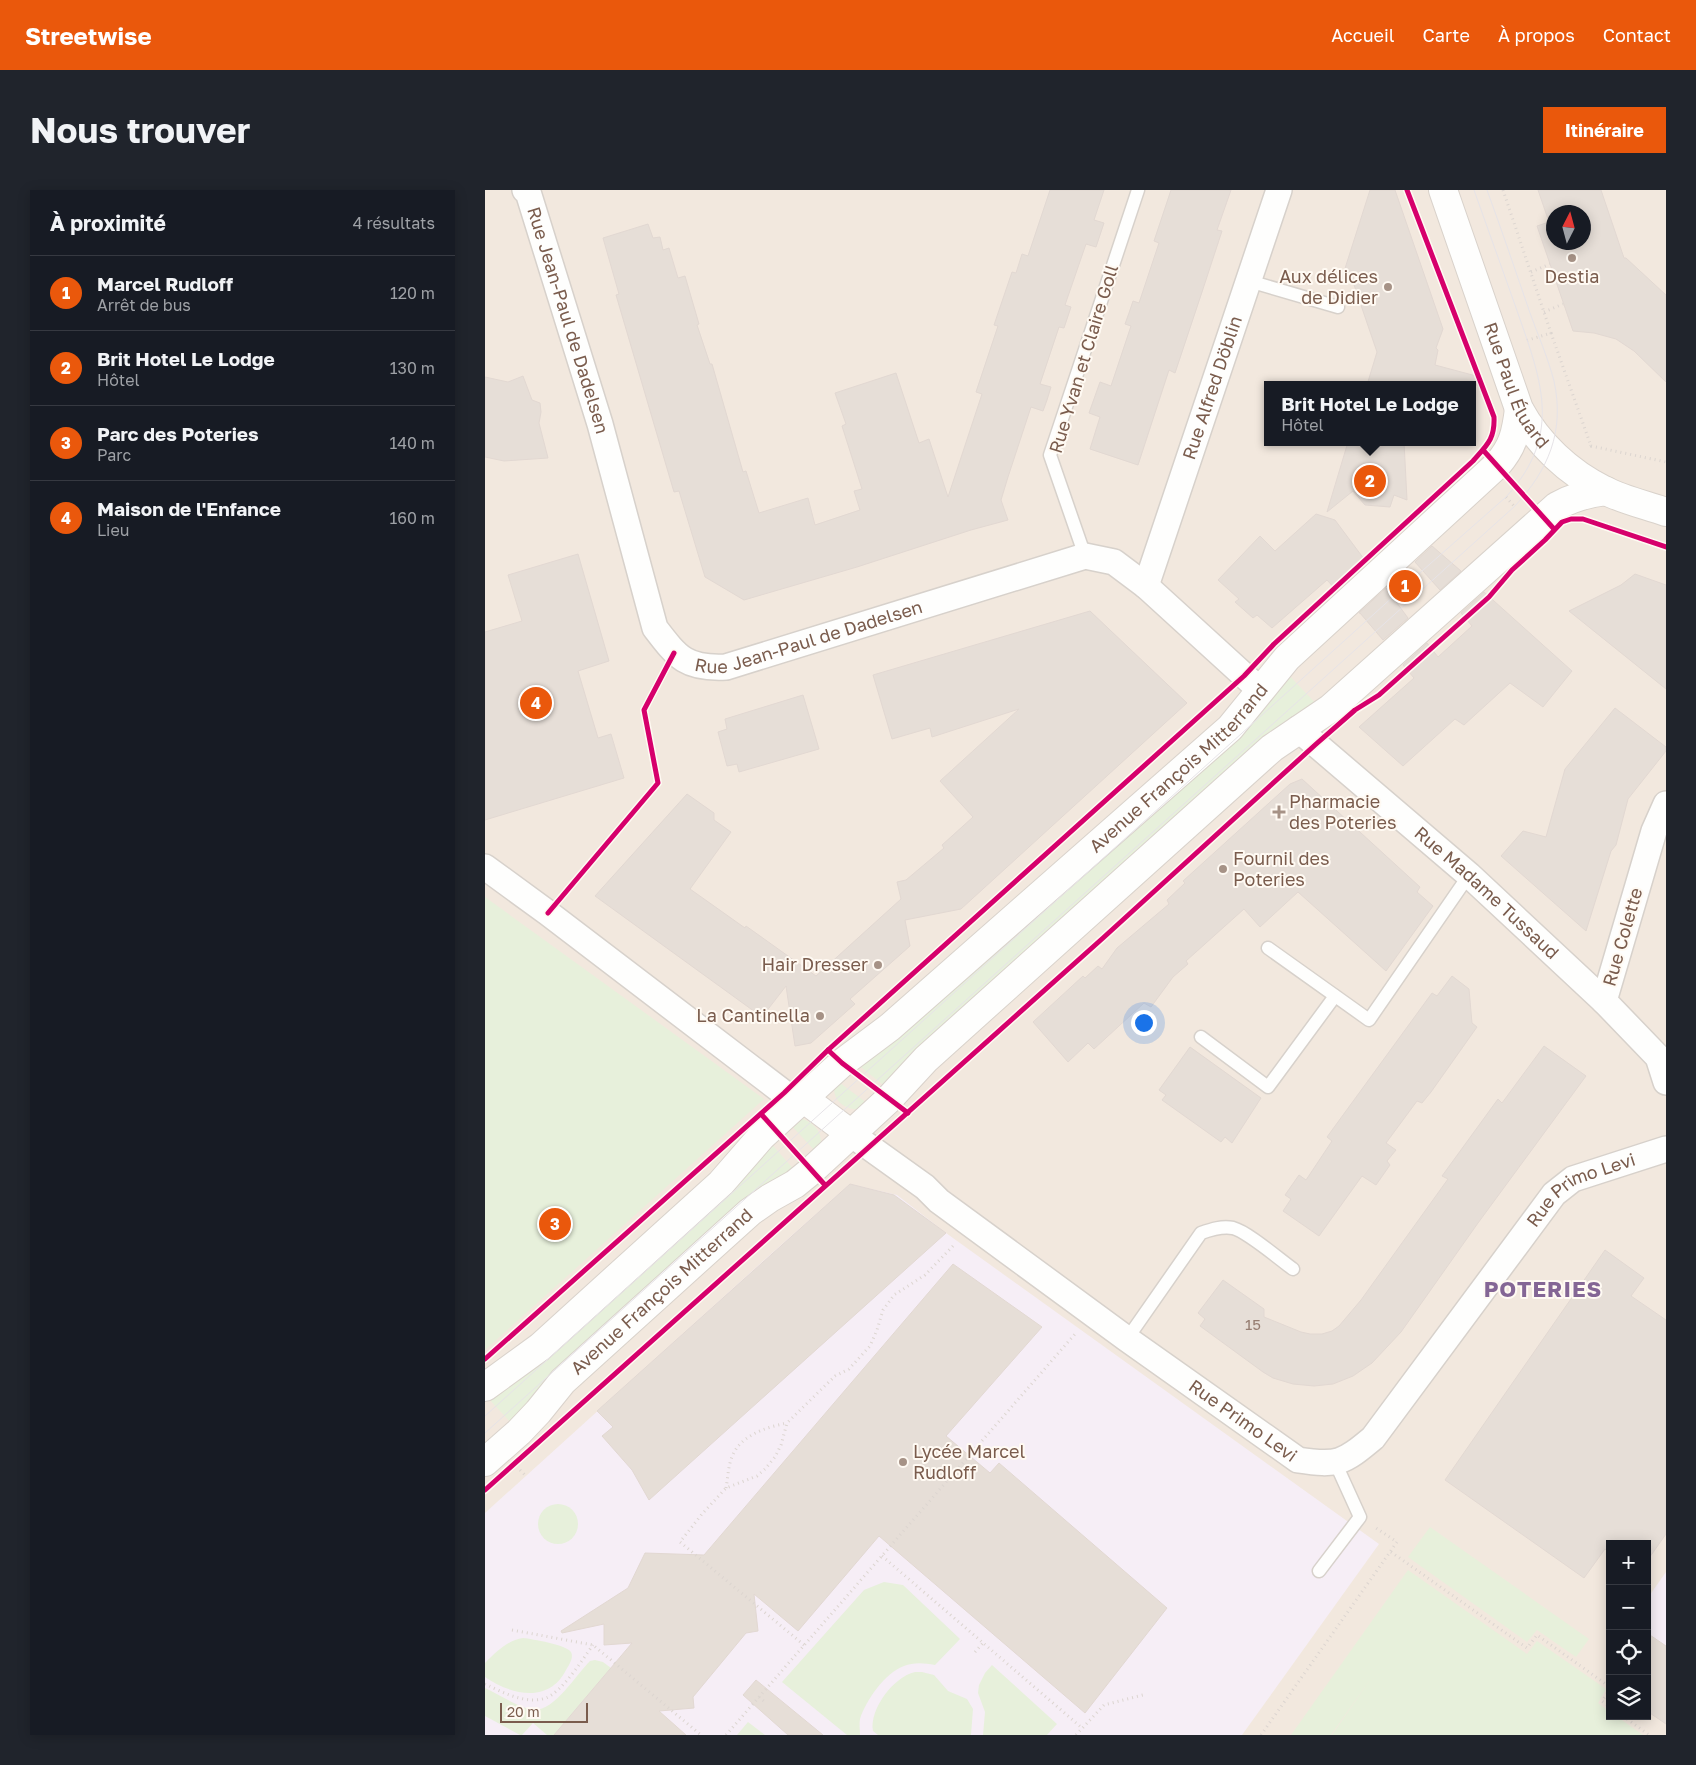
<!DOCTYPE html>
<html lang="fr">
<meta charset="utf-8">
<style>
:root{--surface:#171b24;--page:#20242c;--text:#f1f3f6;--muted:#9ea1a6;--line:#363941;--accent:#ea580c}
body{margin:0;font-family:"Golos Text",sans-serif;background:var(--page);color:var(--text)}
.controls{position:absolute;right:15px;bottom:15px;display:grid;overflow:hidden;border-radius:0px;box-shadow:0 2px 12px #0003}
.controls button{width:45px;height:45px;display:grid;place-items:center;padding:0;border:0;border-bottom:1px solid var(--line);background:var(--surface);color:var(--text);font:25px sans-serif}
.compass{position:absolute;left:1061px;top:15px;width:45px;height:45px;border-radius:50%;background:var(--surface);box-shadow:0 2px 12px #0003;rotate:6deg}
.scale{position:absolute;left:15px;bottom:12px;width:88px;box-sizing:border-box;padding-left:5px;border:2px solid #7a5c4d;border-top:0;font-size:14px;line-height:18px;white-space:nowrap;color:#7a5c4d;-webkit-text-stroke:4px #fffaf3;paint-order:stroke}
.you{position:absolute;left:658px;top:832px;width:18px;height:18px;margin:-12px;border:4px solid #fff;border-radius:50%;background:#1a73e8;box-shadow:0 0 0 8px #1a73e833}
.badge{display:grid;place-items:center;width:32px;height:32px;border-radius:50%;background:var(--accent);color:#fff;font-size:16px;font-weight:700}
.pin{position:absolute;translate:-50% -50%;border:2px solid #fff;box-shadow:0 1px 5px #0006}
.popup{position:absolute;left:779px;top:191px;width:212px;height:65px;box-sizing:border-box;display:grid;place-content:center;border-radius:0px;background:var(--surface);filter:drop-shadow(0 1px 4px #0005);font-size:16px;white-space:nowrap;color:var(--muted)}
.popup b{font-size:19px;color:var(--text)}
.popup::after{content:'';position:absolute;left:50%;top:100%;margin-left:-10px;border:10px solid transparent;border-top-color:var(--surface)}
.list{margin:0;padding:0;list-style:none}
h2{display:flex;justify-content:space-between;align-items:center;height:65px;margin:0;padding:0 20px;font-size:21px}
h2 small{font-size:16px;font-weight:400;color:var(--muted)}
.list li{display:grid;grid-template-columns:32px 1fr auto;gap:15px;align-items:center;box-sizing:border-box;height:75px;padding:0 20px;border-top:1px solid var(--line)}
.list b{display:block;font-size:19px;white-space:nowrap}
.list p{margin:0;font-size:16px;white-space:nowrap;color:var(--muted)}
.list em{font-size:16px;font-style:normal;color:var(--muted)}
.icon{flex:none;width:28px;height:28px;fill:none;stroke:currentColor;stroke-width:2;stroke-linecap:round;stroke-linejoin:round}
.map{position:relative;flex:none;width:1181px;height:1545px;overflow:hidden;border-radius:0px}
header{display:flex;align-items:center;gap:30px;box-sizing:border-box;height:70px;padding:0 25px;background:var(--accent);color:#fff}
header strong{font-size:24px}
nav{display:flex;gap:28px;margin-inline-start:auto;font-size:18px}
.intro{display:flex;align-items:center;justify-content:space-between;box-sizing:border-box;height:120px;padding:0 30px}
h1{margin:0;font-size:35px}
.button{padding:12px 22px;border-radius:0px;background:var(--accent);color:#fff;font-size:18px;font-weight:700}
main{display:flex;gap:30px;padding:0 30px}
aside{flex:1;background:var(--surface);border-radius:0px;box-shadow:0 2px 12px #0003}
.map>svg:first-child{display:block}
.residential{fill:#f2e8de;fill-rule:evenodd}
.education{fill:#f6eef6}
.green{fill:#e7f0db}
.building{fill:#e6ded7;stroke:#e2d8d2;fill-rule:evenodd}
.lines{fill:none;stroke-linecap:round;stroke-linejoin:round}
.lane-casing{stroke:#d7d1cb;stroke-width:15}
.street-casing{stroke:#d7d1cb;stroke-width:28}
.secondary-casing{stroke:#d9d2cb;stroke-width:30}
.path{stroke:#dcd5d0;stroke-width:3;stroke-dasharray:1 4;stroke-linecap:butt}
.lane{stroke:#fefefd;stroke-width:12}
.street{stroke:#fefefd;stroke-width:25}
.secondary{stroke:#fefefd;stroke-width:28}
.tram{stroke:#e6e3e7;stroke-width:1}
.cycleway-casing{stroke:#fffaf3;stroke-width:8}
.cycleway{stroke:#d6006c;stroke-width:5}
.poi-dot{fill:#a69286;stroke:#fffaf3;stroke-width:2}
.labels{text-anchor:middle;stroke-width:4;stroke-linejoin:round;paint-order:stroke}
.number-label{font-size:15px;fill:#977e72}
.poi-label{font-size:18px;fill:#7a5c4d;stroke:#fffaf3;text-anchor:end}
.street-label{font-size:18px;fill:#7a5c4d;stroke:#fffaf3}
.district-label{font-size:22px;font-weight:bold;letter-spacing:1px;fill:#846695;stroke:#fffaf3}
</style>
<header>
<strong>Streetwise</strong>
<nav><a>Accueil</a><a>Carte</a><a>À propos</a><a>Contact</a></nav>
</header>
<div class="intro"><h1>Nous trouver</h1><a class="button">Itinéraire</a></div>
<main>
<aside>
<h2>À proximité<small>4 résultats</small></h2>
<ul class="list">
<li><span class="badge">1</span><div><b>Marcel Rudloff</b><p>Arrêt de bus</p></div><em>120 m</em></li>
<li><span class="badge">2</span><div><b>Brit Hotel Le Lodge</b><p>Hôtel</p></div><em>130 m</em></li>
<li><span class="badge">3</span><div><b>Parc des Poteries</b><p>Parc</p></div><em>140 m</em></li>
<li><span class="badge">4</span><div><b>Maison de l'Enfance</b><p>Lieu</p></div><em>160 m</em></li>
</ul>
</aside>
<div class="map">
<svg width="1181" height="1545" viewBox="0 0 1181 1545">
<rect width="100%" height="100%" fill="#f9f5f0"/>
<path class="residential" d="M0,0H1181V1545H0ZM1068,22H1098V52H1068ZM782,195H988V252H782ZM1125,1354H1162V1526H1125Z"/>
<g class="education">
<polygon points="365,994 412,1005 461,1043 894,1354 757,1545 0,1545 0,1323 276,1073"/>
<polygon points="1181,1382 1181,1489 1162,1476 1162,1409"/>
</g>
<g class="green">
<polygon points="800,481 835,518 402,898 371,873"/>
<polygon points="0,707 279,909 0,1160"/>
<path d="M351,890L386,916C367,926 342,912 351,890Z"/>
<path d="M318,929C333,935 341,948 332,963L303,932Z"/>
<polygon points="284,951 311,982 28,1235 2,1207"/>
<circle cx="73" cy="1334" r="20"/>
<polygon points="945,1337 1104,1449 1091,1467 1052,1440 1042,1452 923,1367"/>
<polygon points="923,1380 1042,1464 1052,1451 1121,1499 1113,1513 1125,1522 1125,1526 1131,1526 1158,1545 847,1545 887,1487 846,1545 806,1545"/>
<path d="M399,1392L418,1395L475,1449L450,1475C439,1473 429,1472 419,1476C400,1483 381,1510 375,1529C374,1534 375,1540 375,1545H362L297,1492L379,1400Z"/>
<path d="M38,1448C47,1449 82,1455 86,1462C89,1468 84,1475 81,1480C64,1514 26,1505 0,1487V1473C11,1462 23,1450 38,1448Z"/>
<path d="M110,1470L118,1472L126,1478L69,1545H62L48,1533L37,1545H35L0,1526V1498C13,1504 33,1517 47,1520C68,1523 91,1485 105,1471Z"/>
<polygon points="507,1475 572,1534 562,1545 498,1545 500,1522 493,1503 494,1495 500,1483"/>
<path d="M430,1482H437L449,1485L463,1501L482,1509L488,1519L486,1545H393L388,1541C384,1520 408,1487 430,1482Z"/>
<polygon points="263,1532 280,1545 252,1545"/>
</g>
<g class="building">
<polygon points="565,0 619,0 609,30 619,33 611,57 601,54 580,115 586,117 579,138 574,137 555,194 566,197 562,210 558,221 546,217 523,287 516,310 523,330 486,340 372,377 259,410 220,387 194,301 189,302 181,275 131,105 134,104 118,48 163,34 168,48 175,47 178,60 184,58 193,88 200,86 214,134 212,135 225,174 227,174 258,282 261,281 274,323 323,308 330,335 375,320 369,301 377,299 357,236 361,234 350,203 411,183 434,253 444,249 463,307 497,204 491,202 513,136 509,135 527,82 531,83 537,64 543,66"/>
<polygon points="686,0 746,0 732,40 737,41 718,99 690,183 684,180 653,275 605,259 615,227 604,223 615,192 626,196 646,136 640,134 644,123 648,111 654,113 674,53 669,51"/>
<polygon points="885,0 910,0 958,139 951,158 953,160 950,175 995,187 994,195 882,195 892,162 867,89 856,91"/>
<path d="M1053,0H1116L1139,68H1141L1181,105V192L1149,161L1131,149L1109,143L1088,141L1052,36L1064,32ZM1068,22H1098V52H1068Z"/>
<polygon points="38,186 47,210 55,213 56,222 54,233 63,268 19,271 0,267 0,187 23,192"/>
<polygon points="863,252 919,252 922,310 909,305 905,317 880,315 868,301 842,322"/>
<polygon points="831,324 850,330 882,373 852,401 842,390 787,438 772,425 768,428 750,412 754,409 733,390 775,346 790,361"/>
<polygon points="947,356 976,381 955,400 930,372"/>
<polygon points="93,364 124,471 93,481 113,548 126,544 139,588 0,630 0,442 37,431 23,385"/>
<polygon points="1150,384 1181,395 1181,499 1084,421 1136,395"/>
<polygon points="901,398 923,428 898,450 875,423 874,423"/>
<polygon points="999,402 1087,481 1058,517 1025,493 979,535 970,529 918,576 874,537 929,488 918,475 942,453 953,467 987,436 976,423"/>
<polygon points="605,421 702,513 476,719 420,730 425,756 365,809 370,814 326,853 310,856 301,796 277,827 110,706 202,604 229,623 229,630 246,642 205,699 260,738 261,736 331,786 416,709 412,692 421,690 459,658 457,655 488,627 455,591 534,519 447,547 445,538 407,549 388,485"/>
<polygon points="318,505 334,559 254,582 252,574 242,576 233,542 242,539 240,529"/>
<polygon points="1130,518 1181,557 1181,561 1143,609 1131,655 1126,661 1101,741 1016,666 1038,641 1061,647 1080,579"/>
<polygon points="817,589 935,697 932,702 948,716 901,781 813,702 775,737 759,719 701,771 703,774 688,787 666,817 659,813 609,859 603,853 583,872 548,832 598,786 600,788 613,776 617,779 632,758 684,714 682,710 700,693 698,691 805,594"/>
<polygon points="967,786 984,799 987,833 992,837 946,902 937,913 932,911 901,953 911,960 902,971 905,975 891,995 877,986 834,1046 798,1021 806,1009 800,1005 814,985 821,990 847,951 842,947 947,803 952,806"/>
<polygon points="1059,856 1101,886 993,1033 916,1142 887,1173 868,1186 848,1194 829,1196 808,1194 788,1188 778,1182 715,1136 720,1129 713,1123 738,1090 779,1119 779,1127 816,1142 825,1144 837,1144 847,1141 854,1136 876,1110 963,989 957,986 1013,909 1017,913"/>
<polygon points="705,857 776,908 747,953 740,947 736,952 677,910 681,905 674,900"/>
<polygon points="365,994 409,1005 461,1043 164,1310 147,1280 117,1246 128,1237 112,1221"/>
<polygon points="1120,1060 1159,1088 1146,1106 1181,1130 1181,1344 1162,1371 1162,1354 1125,1354 1125,1363 1120,1359 1099,1388 960,1290"/>
<polygon points="468,1074 557,1137 461,1246 505,1283 514,1273 682,1418 600,1523 394,1346 313,1441 269,1404 273,1441 261,1443 208,1507 209,1518 174,1521 201,1545 69,1545 147,1453 119,1455 119,1434 77,1443 76,1441 143,1398 160,1363 219,1365"/>
<polygon points="1162,1443 1181,1456 1181,1534 1162,1521"/>
<polygon points="271,1490 338,1545 303,1545 258,1505"/>
</g>
<g class="lines">
<g class="lane-casing">
<g id="lane">
<polyline points="764,91 853,117"/>
<polyline points="600,366 565,265 653,0"/>
<polyline points="783,758 884,830 984,685"/>
<polyline points="716,847 783,897 850,806"/>
<path d="M642,1149L716,1043C727,1039 737,1036 748,1038C763,1042 794,1069 808,1079"/>
<polyline points="834,1381 875,1327 850,1272"/>
</g>
</g>
<g class="street-casing">
<g id="street">
<path id="s1" d="M40,0L43,2L115,234L170,438C193,468 201,479 241,477L600,366L629,372L661,396L775,500"/>
<path id="s2" d="M661,396L794,0"/>
<path id="s3" d="M813,539L984,685L1119,811"/>
<polyline points="1181,614 1169,641 1119,811 1173,867 1181,892"/>
<polyline points="0,677 63,723 299,903 318,908"/>
<path id="s4" d="M366,944L440,997L454,1011L642,1149L813,1270C853,1276 858,1273 888,1248L1069,1004L1088,989L1181,959"/>
</g>
</g>
<g class="secondary-casing">
<g id="secondary">
<path id="s5" d="M958,0L1034,219C1053,254 1084,283 1119,300C1138,310 1161,315 1181,322"/>
<polyline points="318,908 366,944"/>
<path id="s6" d="M0,1197L55,1157L236,993L276,947L357,873L405,837L745,538L802,468L1012,275C1028,257 1031,243 1034,219"/>
<path id="s7" d="M0,1272L34,1242L53,1222L78,1191L265,1022L285,1008L310,994L326,981L404,909L441,869L787,558L846,518L1072,316C1089,307 1103,303 1121,301"/>
</g>
</g>
<g class="path">
<polyline points="1018,0 1066,143 1040,151"/>
<polyline points="1046,82 1065,74"/>
<polyline points="1059,122 1078,114"/>
<polyline points="1066,143 1106,256 1104,257"/>
<polyline points="1106,256 1181,272"/>
<polyline points="1021,307 1030,317"/>
<polyline points="35,1280 41,1286"/>
<path d="M241,1298C243,1288 243,1276 247,1267C255,1245 282,1237 302,1233"/>
<polyline points="906,1362 1042,1458 1052,1445 1125,1497"/>
<polyline points="397,1366 597,1538"/>
<polyline points="27,1440 108,1455 216,1545"/>
<polyline points="319,1455 195,1352 217,1324 241,1298 272,1286 280,1279 290,1267 296,1255 302,1233 350,1186 364,1179 385,1156 392,1140 398,1120 409,1105 440,1085 469,1055"/>
<polyline points="490,1462 498,1453"/>
<path d="M0,1494C17,1502 41,1515 61,1508C78,1501 97,1470 108,1455"/>
<polyline points="1125,1499 1117,1511 1125,1517"/>
<polyline points="274,1507 280,1512"/>
<polyline points="1138,1526 1164,1545"/>
<polyline points="241,1545 590,1144"/>
<polyline points="591,1545 619,1515 658,1505"/>
<polyline points="776,1545 912,1352 891,1338"/>
</g>
<use href="#lane" class="lane"/>
<use href="#street" class="street"/>
<use href="#secondary" class="secondary"/>
<g class="tram">
<path d="M0,1226L920,396L1021,307C1080,243 1055,187 1030,115C1016,77 1003,38 989,0"/>
<path d="M0,1243L1030,316C1063,280 1080,242 1069,191C1063,168 1053,145 1045,123C1031,82 1017,41 1002,0"/>
</g>
<g class="cycleway-casing">
<g id="cycleway">
<polyline points="998,260 1069,339"/>
<polyline points="63,723 173,593 159,520 189,463"/>
<polyline points="343,860 357,873 423,923"/>
<polyline points="276,924 340,995"/>
<path d="M0,1169L299,903L343,860L759,486L789,454L988,271C1002,255 1010,249 1009,227L922,0"/>
<polyline points="0,1300 618,748 830,555 870,520 894,505 1004,407 1027,380 1060,350 1077,332 1086,329 1098,329 1181,357"/>
</g>
</g>
<use href="#cycleway" class="cycleway"/>
</g>
<g class="poi-dot">
<circle cx="1087" cy="68" r="5"/>
<circle cx="903" cy="97" r="5"/>
<path d="M791.5 614.5h5v5h5v5h-5v5h-5v-5h-5v-5h5z"/>
<circle cx="738" cy="679" r="5"/>
<circle cx="393" cy="775" r="5"/>
<circle cx="335" cy="826" r="5"/>
<circle cx="418" cy="1272" r="5"/>
</g>
<g class="labels">
<g class="number-label">
<text x="768" y="1140">15</text>
</g>
<g class="poi-label">
<text x="893" y="93">Aux délices<tspan x="893" dy="21">de Didier</tspan></text>
<text x="1087" y="93" text-anchor="middle">Destia</text>
<text x="804" y="618" text-anchor="start">Pharmacie<tspan x="804" dy="21">des Poteries</tspan></text>
<text x="748" y="675" text-anchor="start">Fournil des<tspan x="748" dy="21">Poteries</tspan></text>
<text x="383" y="781">Hair Dresser</text>
<text x="325" y="832">La Cantinella</text>
<text x="428" y="1268" text-anchor="start">Lycée Marcel<tspan x="428" dy="21">Rudloff</tspan></text>
</g>
<g class="street-label">
<text dy="6" stroke="none"><textPath href="#s1" startOffset="138">Rue Jean-Paul de Dadelsen</textPath></text>
<text transform="translate(599 169) rotate(-73)" y="6">Rue Yvan et Claire Goll</text>
<text dy="6" stroke="none"><textPath href="#s5" startOffset="209">Rue Paul Éluard</textPath></text>
<text dy="6" stroke="none"><textPath href="#s2" startOffset="209">Rue Alfred Döblin</textPath></text>
<text dy="6" stroke="none"><textPath href="#s1" startOffset="631">Rue Jean-Paul de Dadelsen</textPath></text>
<text dy="6" stroke="none"><textPath href="#s6" startOffset="931">Avenue François Mitterrand</textPath></text>
<text dy="6" stroke="none"><textPath href="#s3" startOffset="250">Rue Madame Tussaud</textPath></text>
<text transform="translate(1138 747) rotate(-74)" y="6">Rue Colette</text>
<text dy="6" stroke="none"><textPath href="#s4" startOffset="965">Rue Primo Levi</textPath></text>
<text dy="6" stroke="none"><textPath href="#s7" startOffset="246">Avenue François Mitterrand</textPath></text>
<text dy="6" stroke="none"><textPath href="#s4" startOffset="486">Rue Primo Levi</textPath></text>
</g>
<g class="district-label">
<text x="1058" y="1107">POTERIES</text>
</g>
</g>
</svg>
<div class="controls">
<button>+</button>
<button>−</button>
<button><svg class="icon" aria-label="locate" viewBox="0 0 24 24"><circle cx="12" cy="12" r="6"/><path d="M12 2v4M12 18v4M2 12h4M18 12h4"/></svg></button>
<button><svg class="icon" aria-label="layers" viewBox="0 0 24 24"><path d="M12 4l9 5-9 5-9-5zM3 14l9 5 9-5"/></svg></button>
</div>
<svg class="compass" viewBox="-18 -18 36 36"><path d="M0-13l5 13h-10z" fill="#e53935"/><path d="M0 13l5-13h-10z" fill="#9ea1a6"/></svg>
<div class="scale">20 m</div>
<div class="you"></div>
<div class="pin badge" style="left:920px;top:396px">1</div>
<div class="pin badge" style="left:885px;top:291px">2</div>
<div class="popup"><b>Brit Hotel Le Lodge</b>Hôtel</div>
<div class="pin badge" style="left:70px;top:1034px">3</div>
<div class="pin badge" style="left:51px;top:513px">4</div>
</div>
</main>
